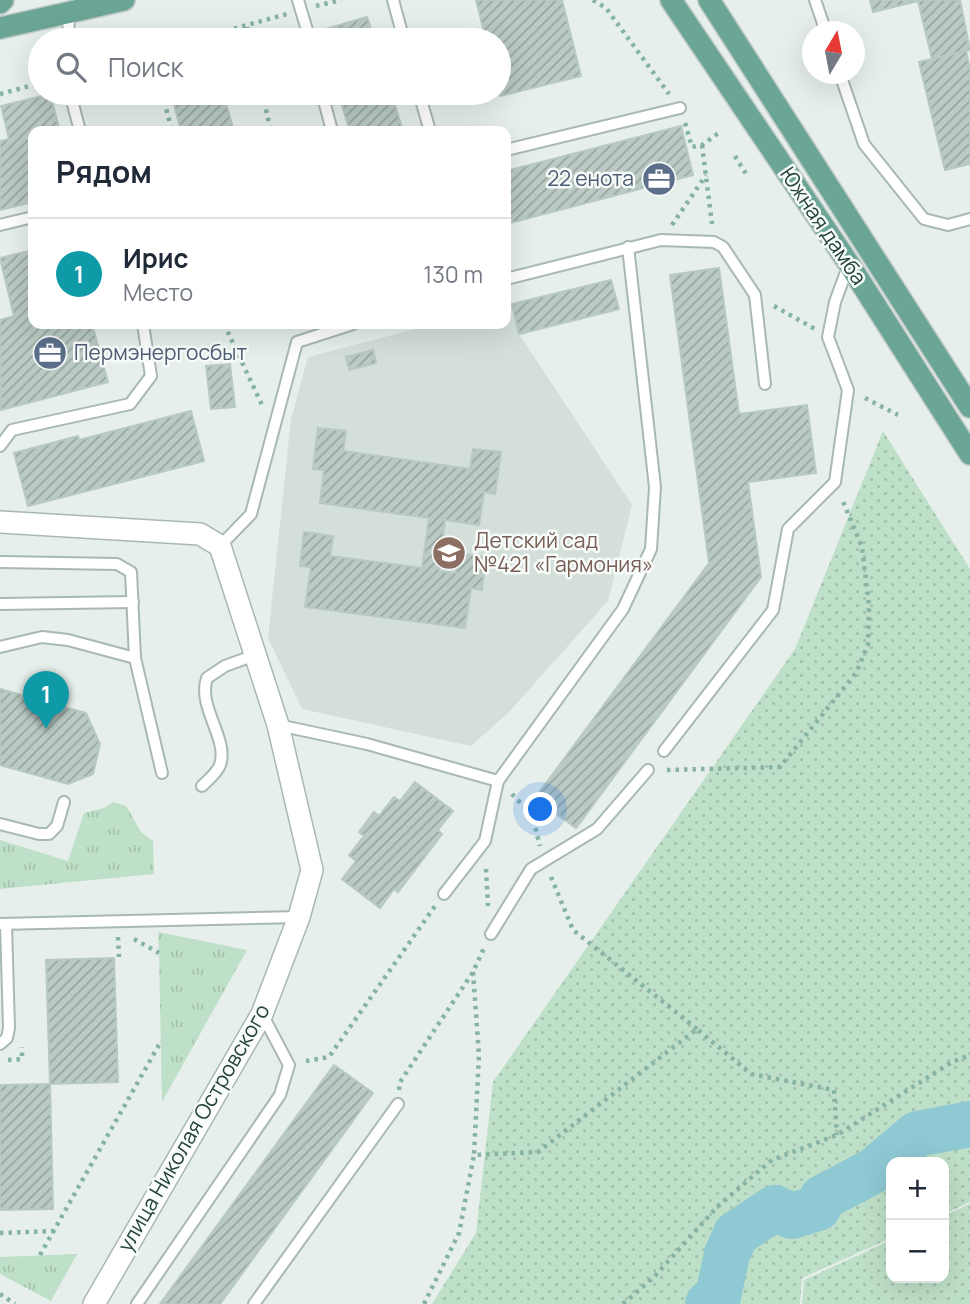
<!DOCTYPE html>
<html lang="ru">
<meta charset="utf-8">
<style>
:root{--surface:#fff;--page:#f2f2f3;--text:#1f2937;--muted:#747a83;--line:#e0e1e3;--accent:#7f5249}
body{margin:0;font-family:Manrope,sans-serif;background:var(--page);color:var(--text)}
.controls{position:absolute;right:21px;bottom:21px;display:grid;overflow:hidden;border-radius:14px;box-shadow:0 7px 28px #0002}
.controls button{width:63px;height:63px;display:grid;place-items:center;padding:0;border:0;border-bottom:2px solid var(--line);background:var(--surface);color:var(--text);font:35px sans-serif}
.compass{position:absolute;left:802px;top:21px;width:63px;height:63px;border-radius:50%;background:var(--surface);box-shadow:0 7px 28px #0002;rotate:10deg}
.you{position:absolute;left:541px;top:810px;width:24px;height:24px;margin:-18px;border:5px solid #fff;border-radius:50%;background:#1a73e8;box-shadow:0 0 0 10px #1a73e833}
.badge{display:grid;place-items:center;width:46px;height:46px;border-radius:50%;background:var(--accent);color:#fff;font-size:23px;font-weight:700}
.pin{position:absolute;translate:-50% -58px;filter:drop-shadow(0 2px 4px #0008)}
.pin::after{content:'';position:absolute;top:37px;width:24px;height:21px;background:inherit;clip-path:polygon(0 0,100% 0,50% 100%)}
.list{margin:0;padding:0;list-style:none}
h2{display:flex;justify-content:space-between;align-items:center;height:91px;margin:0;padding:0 28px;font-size:30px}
h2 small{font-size:23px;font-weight:400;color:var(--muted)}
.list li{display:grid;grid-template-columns:46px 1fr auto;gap:21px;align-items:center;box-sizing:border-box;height:112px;padding:0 28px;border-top:2px solid var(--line)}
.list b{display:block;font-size:26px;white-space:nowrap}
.list p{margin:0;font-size:23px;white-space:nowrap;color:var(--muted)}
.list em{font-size:23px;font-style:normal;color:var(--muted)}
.icon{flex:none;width:38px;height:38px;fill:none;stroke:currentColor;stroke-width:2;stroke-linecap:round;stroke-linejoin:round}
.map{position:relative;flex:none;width:970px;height:1304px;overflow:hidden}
.search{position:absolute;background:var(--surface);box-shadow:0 7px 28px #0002;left:28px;top:28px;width:483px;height:77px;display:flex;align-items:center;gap:18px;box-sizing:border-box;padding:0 24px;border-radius:38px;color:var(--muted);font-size:26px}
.panel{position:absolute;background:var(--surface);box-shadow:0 7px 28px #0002;left:28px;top:126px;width:483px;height:203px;border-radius:14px}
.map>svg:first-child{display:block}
.built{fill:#d4dfda}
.grass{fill:url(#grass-dots)}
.park{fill:url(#park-tufts)}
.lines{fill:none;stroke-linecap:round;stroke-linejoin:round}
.river{stroke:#8ec9d4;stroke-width:46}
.building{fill:url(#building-hatch);stroke:#b8c9c2;stroke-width:2}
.lane-casing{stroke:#a8b8b2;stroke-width:14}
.street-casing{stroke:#a8b8b2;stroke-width:24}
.primary-casing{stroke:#c2cac8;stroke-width:24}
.path{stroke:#86b3a5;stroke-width:4.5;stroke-dasharray:3.5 5;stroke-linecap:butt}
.lane{stroke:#fff;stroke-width:10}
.street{stroke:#fff;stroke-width:21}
.primary{stroke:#6aa596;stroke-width:21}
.labels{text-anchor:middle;stroke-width:5;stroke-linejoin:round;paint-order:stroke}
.service-label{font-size:21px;fill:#4e5e75;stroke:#f7fbf9;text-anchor:end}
.street-label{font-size:21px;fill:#24423a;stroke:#f7fbf9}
.education-label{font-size:21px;fill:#785e54;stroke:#f7fbf9;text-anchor:start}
</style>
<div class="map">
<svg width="970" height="1304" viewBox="0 0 970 1304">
<defs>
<pattern id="grass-dots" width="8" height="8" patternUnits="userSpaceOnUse" patternTransform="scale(1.75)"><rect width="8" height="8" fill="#bfe0c8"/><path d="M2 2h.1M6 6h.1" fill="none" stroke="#a4c1ad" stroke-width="1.8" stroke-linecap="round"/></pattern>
<pattern id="park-tufts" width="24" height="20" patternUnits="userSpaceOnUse" patternTransform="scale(1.75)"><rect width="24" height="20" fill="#bfe0c8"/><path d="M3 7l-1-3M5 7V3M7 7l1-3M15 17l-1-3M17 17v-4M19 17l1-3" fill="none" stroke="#a4c1ad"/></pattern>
<pattern id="building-hatch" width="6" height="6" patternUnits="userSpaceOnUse" patternTransform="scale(1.75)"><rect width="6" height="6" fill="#bbcac4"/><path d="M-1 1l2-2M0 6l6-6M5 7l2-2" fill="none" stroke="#98a6a0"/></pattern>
</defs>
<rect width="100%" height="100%" fill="#e6efeb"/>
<polygon class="built" points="512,304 519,334 632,505 608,601 510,711 471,746 302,709 268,638 291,419 308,357 435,324 506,324 506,306"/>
<g class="grass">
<polygon points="883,431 970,569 970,1202 944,1214 944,1162 891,1162 891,1238 802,1278 800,1304 432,1304 476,1233 493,1082 795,649"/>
<polygon points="970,1204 970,1304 802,1304 804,1280 891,1240 891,1278 944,1278 944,1216"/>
</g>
<g class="park">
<polygon points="113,802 126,806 141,832 153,841 154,874 0,889 0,840 68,861 84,813 104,808"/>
<polygon points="158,932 247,950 162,1102 159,953"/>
<polygon points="77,1254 51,1301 0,1274 0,1257"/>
</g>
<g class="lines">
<polyline class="river" points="708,1304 717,1301 727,1254 736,1234 775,1208 792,1216 818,1208 822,1198 873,1171 917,1134 970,1124"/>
</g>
<g class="building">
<polygon points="476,0 562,0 581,76 500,96 499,40 486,40"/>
<polygon points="870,0 960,0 970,50 932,59 918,1 873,12"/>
<polygon points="367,17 375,40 322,40 319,31"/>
<polygon points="966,51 970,69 970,164 945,170 919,62"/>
<polygon points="171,93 223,93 234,131 181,131"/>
<polygon points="338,93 391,93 403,131 350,131"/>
<polygon points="50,94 60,131 33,131 33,202 0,210 0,141 9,139 1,106"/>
<polygon points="681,126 693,175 506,224 506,171"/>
<polygon points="33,250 33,324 92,324 108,382 1,410 0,320 14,316 0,258"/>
<polygon points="719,268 739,414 807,405 816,473 748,482 761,577 576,828 535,798 709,563 670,275"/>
<polygon points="611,280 619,309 519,334 512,304"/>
<polygon points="373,350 376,363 349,370 346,357"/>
<polygon points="230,364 235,407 211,409 206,366"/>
<polygon points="191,411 204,461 28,506 14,453 78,436 79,440"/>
<polygon points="318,428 346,431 343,451 470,469 473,449 501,452 495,494 484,492 479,525 445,520 439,571 456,573 458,553 486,557 482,590 471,588 465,628 305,607 311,567 300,566 304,532 333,536 330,556 422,568 429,518 320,503 324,470 313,469"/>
<polygon points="0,689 86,713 100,744 93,774 68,784 0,765"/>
<polygon points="415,782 453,811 438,830 442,834 398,892 394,889 380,908 342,879 356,861 349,855 364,836 359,832 374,812 379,816 394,797 400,801"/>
<polygon points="114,958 118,1082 50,1084 46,960"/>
<polygon points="334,1065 373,1093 220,1304 160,1304"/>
<polygon points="50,1084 53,1209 0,1210 0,1085"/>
</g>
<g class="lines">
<g class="lane-casing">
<g id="lane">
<polyline points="298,0 310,40"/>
<polyline points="393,0 404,40"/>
<polyline points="815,0 826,32"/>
<polyline points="68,40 69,13"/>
<polyline points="840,74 864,144 924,219 948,225 970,219"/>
<polyline points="70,93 80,131"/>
<polyline points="322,93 332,131"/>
<polyline points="419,93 430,131"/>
<polyline points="506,150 680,108"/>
<polyline points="0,225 33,217"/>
<polyline points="506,279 661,240 714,242 723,247 755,295 765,384"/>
<polyline points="0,446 12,430 130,404 151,376 143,324"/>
<polyline points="220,546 251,514 297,342 353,324"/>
<polyline points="0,562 117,564 131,572 135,658 162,773"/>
<polyline points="0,604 133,602"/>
<polyline points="0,647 42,637 68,640 135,658"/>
<polyline points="278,725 367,744 498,781 623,609 651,549 655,487 628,247"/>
<polyline points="664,751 773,610 788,529 835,482 848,390 828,337 835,302 849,264"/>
<path d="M202,786C208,780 217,773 220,765C229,739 197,707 207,678L225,666L255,655"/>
<polyline points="0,824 39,834 49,834 57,826 64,802"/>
<polyline points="444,894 485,841 498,781"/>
<polyline points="0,924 299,917"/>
<polyline points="491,934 531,869 597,829 648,770"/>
<polyline points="0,1044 7,1038 9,1028 6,924"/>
<polyline points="137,1304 280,1095 289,1065 262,1014"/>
<polyline points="254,1304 398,1104"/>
</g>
</g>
<g class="street-casing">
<polyline id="street" points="0,522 200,534 220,546 278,725 312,870 299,917 262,1014 94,1304"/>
</g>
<g class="primary-casing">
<g id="primary">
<polyline points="671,0 849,264 970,454"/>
<polyline points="709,0 970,407"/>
<polyline points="0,3 3,0"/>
<polyline points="0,28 124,0"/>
</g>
</g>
<g class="path">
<polyline points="593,0 606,8 669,94"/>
<polyline points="316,6 341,0"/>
<polyline points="247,27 250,40"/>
<polyline points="193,40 287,14"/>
<polyline points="162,93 172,131"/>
<polyline points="262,93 271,131"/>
<polyline points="0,94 40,83"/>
<polyline points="685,123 692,147 702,145 720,132"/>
<polyline points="702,145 712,224"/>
<polyline points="735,156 748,177"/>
<polyline points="672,225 706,175"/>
<polyline points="774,306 815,329"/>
<polyline points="224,324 262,405"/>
<polyline points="865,398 898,415"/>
<polyline points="667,770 780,767 856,673 868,645 869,606 862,547 842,499"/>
<polyline points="512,794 532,815 540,846"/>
<polyline points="486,869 488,906"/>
<polyline points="551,877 573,930 697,1029"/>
<polyline points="118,937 119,957"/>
<polyline points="134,939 159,953"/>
<polyline points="473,972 479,1055 474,1155 538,1152 697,1029 751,1074 834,1090 837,1135"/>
<polyline points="8,1060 22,1059 22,1047"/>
<polyline points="306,1061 329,1057 435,906"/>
<polyline points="399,1090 400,1082 473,972 484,948"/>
<polyline points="0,1233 54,1231"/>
<polyline points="40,1255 160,1043"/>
<polyline points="0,1294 15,1304"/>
<polyline points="424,1304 459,1233 474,1155"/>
<polyline points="623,1304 654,1277 718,1206 772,1160 837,1135 952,1062 970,1055"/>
</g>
<use href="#lane" class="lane"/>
<use href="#street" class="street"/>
<use href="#primary" class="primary"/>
</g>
<defs>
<g id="office-disc" transform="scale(1.75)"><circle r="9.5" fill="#5c6f8a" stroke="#f7fbf9"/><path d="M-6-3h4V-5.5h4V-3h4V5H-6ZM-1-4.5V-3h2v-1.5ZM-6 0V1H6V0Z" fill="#fff"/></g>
<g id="school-disc" transform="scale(1.75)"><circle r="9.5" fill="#8d6e63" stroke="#f7fbf9"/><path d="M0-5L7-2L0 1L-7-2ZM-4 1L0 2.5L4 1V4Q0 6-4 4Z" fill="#fff"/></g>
</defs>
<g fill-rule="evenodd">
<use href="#office-disc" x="659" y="179"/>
<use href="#office-disc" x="50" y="353"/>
<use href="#school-disc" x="449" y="553"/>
</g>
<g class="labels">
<g class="service-label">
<text x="634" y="186">22 енота</text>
<text x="74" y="360" text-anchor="start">Пермэнергосбыт</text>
</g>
<g class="street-label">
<text transform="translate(823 226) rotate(56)" y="7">Южная дамба</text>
<text transform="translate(194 1128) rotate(-60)" y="7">улица Николая Островского</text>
</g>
<g class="education-label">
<text x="474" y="548">Детский сад<tspan x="474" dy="24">№421 «Гармония»</tspan></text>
</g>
</g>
</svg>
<div class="controls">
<button>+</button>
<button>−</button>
</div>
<svg class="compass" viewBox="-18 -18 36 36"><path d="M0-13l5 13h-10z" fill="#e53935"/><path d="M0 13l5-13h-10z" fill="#747a83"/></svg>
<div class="you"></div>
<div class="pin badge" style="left:46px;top:729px;background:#0f9aa8">1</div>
<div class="search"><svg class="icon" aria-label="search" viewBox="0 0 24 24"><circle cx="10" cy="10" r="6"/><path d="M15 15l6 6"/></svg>Поиск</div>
<section class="panel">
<h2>Рядом<small></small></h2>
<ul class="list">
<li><span class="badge" style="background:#0f9aa8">1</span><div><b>Ирис</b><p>Место</p></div><em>130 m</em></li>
</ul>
</section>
</div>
